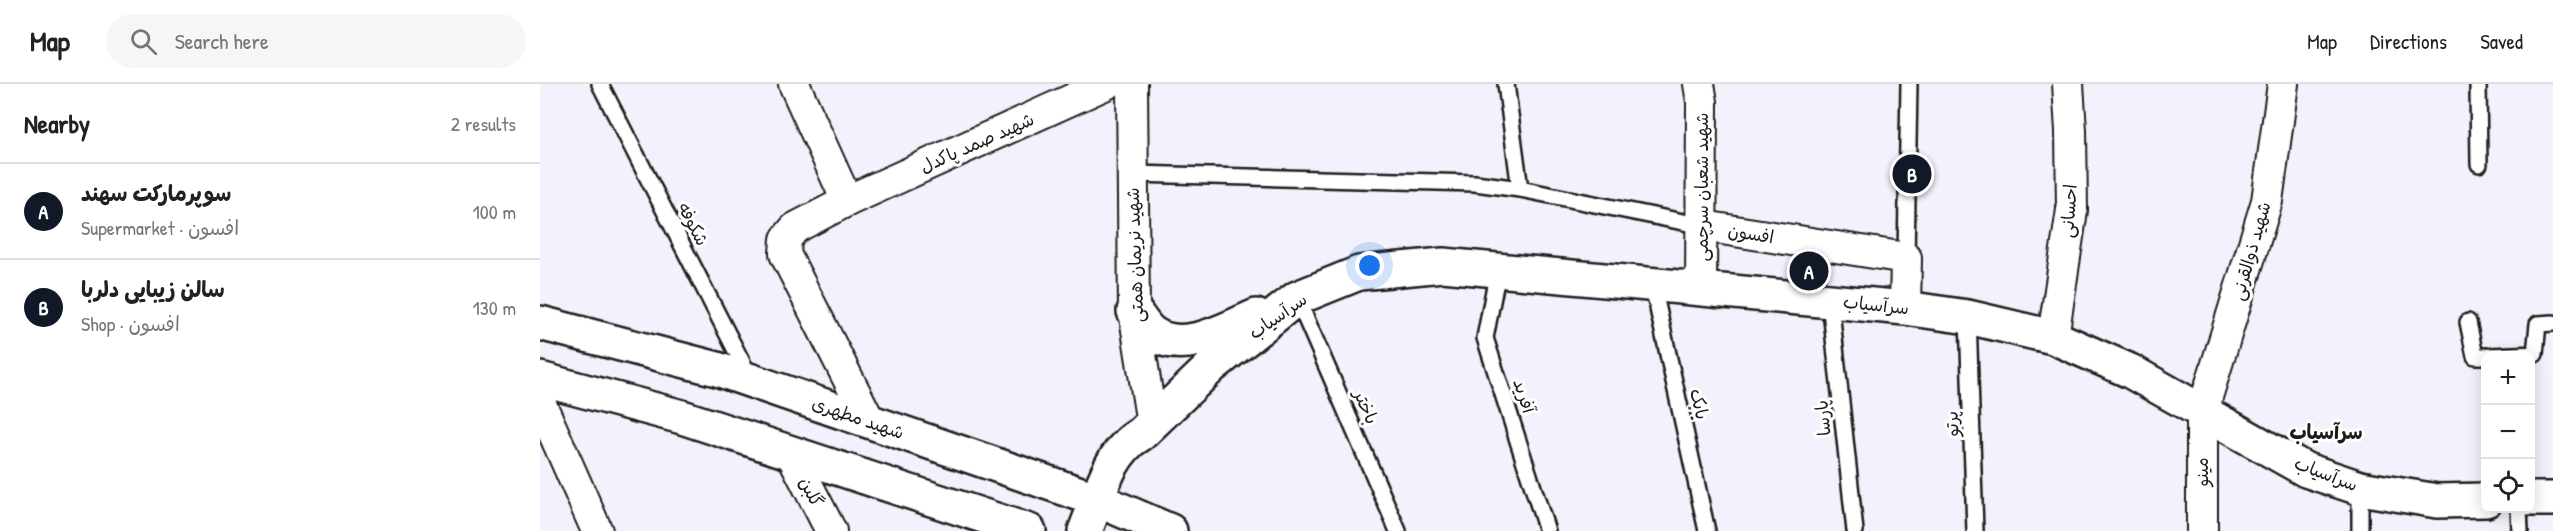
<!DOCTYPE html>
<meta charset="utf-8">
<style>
:root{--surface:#fff;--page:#f6f6f6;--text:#222;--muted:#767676;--line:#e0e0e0;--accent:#111827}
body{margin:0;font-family:"Patrick Hand","Playpen Sans Arabic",sans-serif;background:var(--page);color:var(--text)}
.controls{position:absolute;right:18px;bottom:18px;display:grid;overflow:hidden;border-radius:12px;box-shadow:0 3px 15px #0003}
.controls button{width:54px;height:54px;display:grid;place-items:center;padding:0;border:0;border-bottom:2px solid var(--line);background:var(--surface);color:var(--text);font:30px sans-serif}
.you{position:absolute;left:830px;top:182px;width:21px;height:21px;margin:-15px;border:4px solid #fff;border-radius:50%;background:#1a73e8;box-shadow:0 0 0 9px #1a73e833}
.badge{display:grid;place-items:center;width:39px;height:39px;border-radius:50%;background:var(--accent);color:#fff;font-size:20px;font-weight:700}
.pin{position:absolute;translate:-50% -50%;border:3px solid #fff;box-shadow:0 2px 6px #0006}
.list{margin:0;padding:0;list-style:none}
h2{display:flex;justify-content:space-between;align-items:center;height:78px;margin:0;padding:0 24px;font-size:26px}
h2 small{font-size:20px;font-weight:400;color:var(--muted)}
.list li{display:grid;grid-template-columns:39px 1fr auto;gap:18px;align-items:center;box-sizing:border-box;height:96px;padding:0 24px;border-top:2px solid var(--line)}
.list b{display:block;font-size:22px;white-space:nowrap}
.list p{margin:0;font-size:20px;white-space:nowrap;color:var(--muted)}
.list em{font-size:20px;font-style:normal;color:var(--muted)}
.icon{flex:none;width:33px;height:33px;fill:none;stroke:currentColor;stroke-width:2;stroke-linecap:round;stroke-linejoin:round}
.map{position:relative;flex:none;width:2013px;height:447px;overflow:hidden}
header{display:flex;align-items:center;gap:36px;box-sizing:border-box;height:84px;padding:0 30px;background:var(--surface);border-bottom:2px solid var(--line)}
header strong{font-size:28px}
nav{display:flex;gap:33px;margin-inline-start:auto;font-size:21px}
.search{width:420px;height:54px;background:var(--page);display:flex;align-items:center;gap:15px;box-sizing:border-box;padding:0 21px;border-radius:33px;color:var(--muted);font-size:22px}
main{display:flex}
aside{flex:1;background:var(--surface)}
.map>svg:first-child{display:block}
.building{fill:url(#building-back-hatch);stroke:#1c1c1c;stroke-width:1.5}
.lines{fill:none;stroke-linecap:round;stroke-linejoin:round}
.service-casing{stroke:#1c1c1c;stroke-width:20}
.minor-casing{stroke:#1c1c1c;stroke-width:34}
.secondary-casing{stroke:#1c1c1c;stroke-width:38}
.service{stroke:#fff;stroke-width:15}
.minor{stroke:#fff;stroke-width:30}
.secondary{stroke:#fff;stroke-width:33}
.labels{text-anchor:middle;stroke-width:6;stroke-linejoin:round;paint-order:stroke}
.street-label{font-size:18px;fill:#1c1c1c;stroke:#fff}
.neighbourhood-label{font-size:20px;font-weight:bold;fill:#1c1c1c;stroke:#fff}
</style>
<header>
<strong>Map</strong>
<div class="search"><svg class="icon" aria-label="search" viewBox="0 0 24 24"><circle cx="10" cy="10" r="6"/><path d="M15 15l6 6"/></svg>Search here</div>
<nav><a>Map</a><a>Directions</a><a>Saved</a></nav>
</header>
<main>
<aside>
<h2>Nearby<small>2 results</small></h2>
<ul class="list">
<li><span class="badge">A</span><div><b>سوپرمارکت سهند</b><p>Supermarket · افسون</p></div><em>100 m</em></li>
<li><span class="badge">B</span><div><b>سالن زیبایی دلربا</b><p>Shop · افسون</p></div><em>130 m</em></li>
</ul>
</aside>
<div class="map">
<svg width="2013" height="447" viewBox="0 0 2013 447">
<defs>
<pattern id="building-back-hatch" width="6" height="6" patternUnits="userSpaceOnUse" patternTransform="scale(1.5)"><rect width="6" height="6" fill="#c4b8e9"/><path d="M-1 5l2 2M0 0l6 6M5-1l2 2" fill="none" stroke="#a89ec7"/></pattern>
</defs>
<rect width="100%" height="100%" fill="#f3f1fb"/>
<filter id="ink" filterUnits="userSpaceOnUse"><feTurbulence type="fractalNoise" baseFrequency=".0167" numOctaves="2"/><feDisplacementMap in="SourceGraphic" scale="12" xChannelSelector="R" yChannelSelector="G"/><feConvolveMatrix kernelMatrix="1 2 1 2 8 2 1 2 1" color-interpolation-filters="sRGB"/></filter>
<g filter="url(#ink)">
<polygon class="building" points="1255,168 1289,173 1284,206 1250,201"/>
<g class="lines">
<g class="service-casing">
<g id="service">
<polyline points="60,0 210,294"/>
<polyline points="966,0 980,105"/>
<polyline points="1938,0 1939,80"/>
<polyline points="592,90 935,99 980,105 1163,142"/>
<polyline points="1366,174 1369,0"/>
<polyline points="958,186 945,254 1007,447"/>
<polyline points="1113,202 1167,447"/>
<polyline points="757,214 858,447"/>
<polyline points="1290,217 1315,447"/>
<polyline points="1428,233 1435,447"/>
<polyline points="1928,238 1935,272 1946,272"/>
<polyline points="1950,272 1995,270 1998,240 2013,239"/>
<polyline points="1979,424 1980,447"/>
<polyline points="1820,447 1820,404"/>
</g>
</g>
<g class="minor-casing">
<g id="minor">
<polyline points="254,0 307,117"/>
<polyline points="592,0 594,227 612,340"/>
<polyline points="1159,0 1162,18 1161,206"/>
<polyline points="1163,142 1366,174 1365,224"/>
<polyline points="1513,253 1532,126 1531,47 1528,0"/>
<polyline points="0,318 57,447"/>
<polyline points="330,338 245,170 246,155 255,144 307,117 566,0"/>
<polyline points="251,369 291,447"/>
<polyline points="1662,447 1662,329 1727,117 1743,0"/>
</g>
</g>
<g class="secondary-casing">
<g id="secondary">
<path d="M594,227C599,233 605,244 612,249C642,271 687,245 716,232"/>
<polyline points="0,239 177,285 558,416 630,447"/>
<polyline points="0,295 142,333 489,447"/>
<polyline points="1990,415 2013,415"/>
<path d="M545,447C559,414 568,368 601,350L671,283L757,214L819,189L903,181L1365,224L1428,233L1513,253L1590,287L1766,386L1820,404L1897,417L1946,416"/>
</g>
</g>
<use href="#service" class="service"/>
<use href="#minor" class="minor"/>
<use href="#secondary" class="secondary"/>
</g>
</g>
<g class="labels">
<g class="street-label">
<text transform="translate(437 59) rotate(-24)" y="6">شهید صمد پاکدل</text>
<text transform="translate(1162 103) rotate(-90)" y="6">شهید شعبان سرچمی</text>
<text transform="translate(1529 127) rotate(-86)" y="6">احسانی</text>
<text transform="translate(153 140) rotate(63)" y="6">شکوفه</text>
<text transform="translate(1211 150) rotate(9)" y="6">افسون</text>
<text transform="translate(1711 167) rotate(-74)" y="6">شهید ذوالقرنی</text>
<text transform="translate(595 171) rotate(-92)" y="6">شهید نریمان همتی</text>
<text transform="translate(1336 221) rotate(6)" y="6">سرآسیاب</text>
<text transform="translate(738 232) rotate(-35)" y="6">سرآسیاب</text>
<text transform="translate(984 312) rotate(72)" y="6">آفرید</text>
<text transform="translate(1159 320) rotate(77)" y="6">بابک</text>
<text transform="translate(826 323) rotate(67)" y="6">باختر</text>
<text transform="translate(318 334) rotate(19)" y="6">شهید مطهری</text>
<text transform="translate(1283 334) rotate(-96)" y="6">پارسا</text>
<text transform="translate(1412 340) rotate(-92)" y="6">پرتو</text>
<text transform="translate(1662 388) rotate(-90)" y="6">مینو</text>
<text transform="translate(1786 390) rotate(21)" y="6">سرآسیاب</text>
<text transform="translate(271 408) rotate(63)" y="6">گلبن</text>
</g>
<g class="neighbourhood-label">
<text x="1786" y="355">سرآسیاب</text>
</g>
</g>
</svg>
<div class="controls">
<button>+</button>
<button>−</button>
<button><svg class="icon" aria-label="locate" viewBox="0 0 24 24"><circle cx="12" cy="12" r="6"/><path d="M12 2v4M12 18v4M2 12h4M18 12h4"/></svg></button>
</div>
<div class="you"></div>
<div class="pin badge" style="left:1269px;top:187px">A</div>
<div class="pin badge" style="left:1372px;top:90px">B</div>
</div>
</main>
